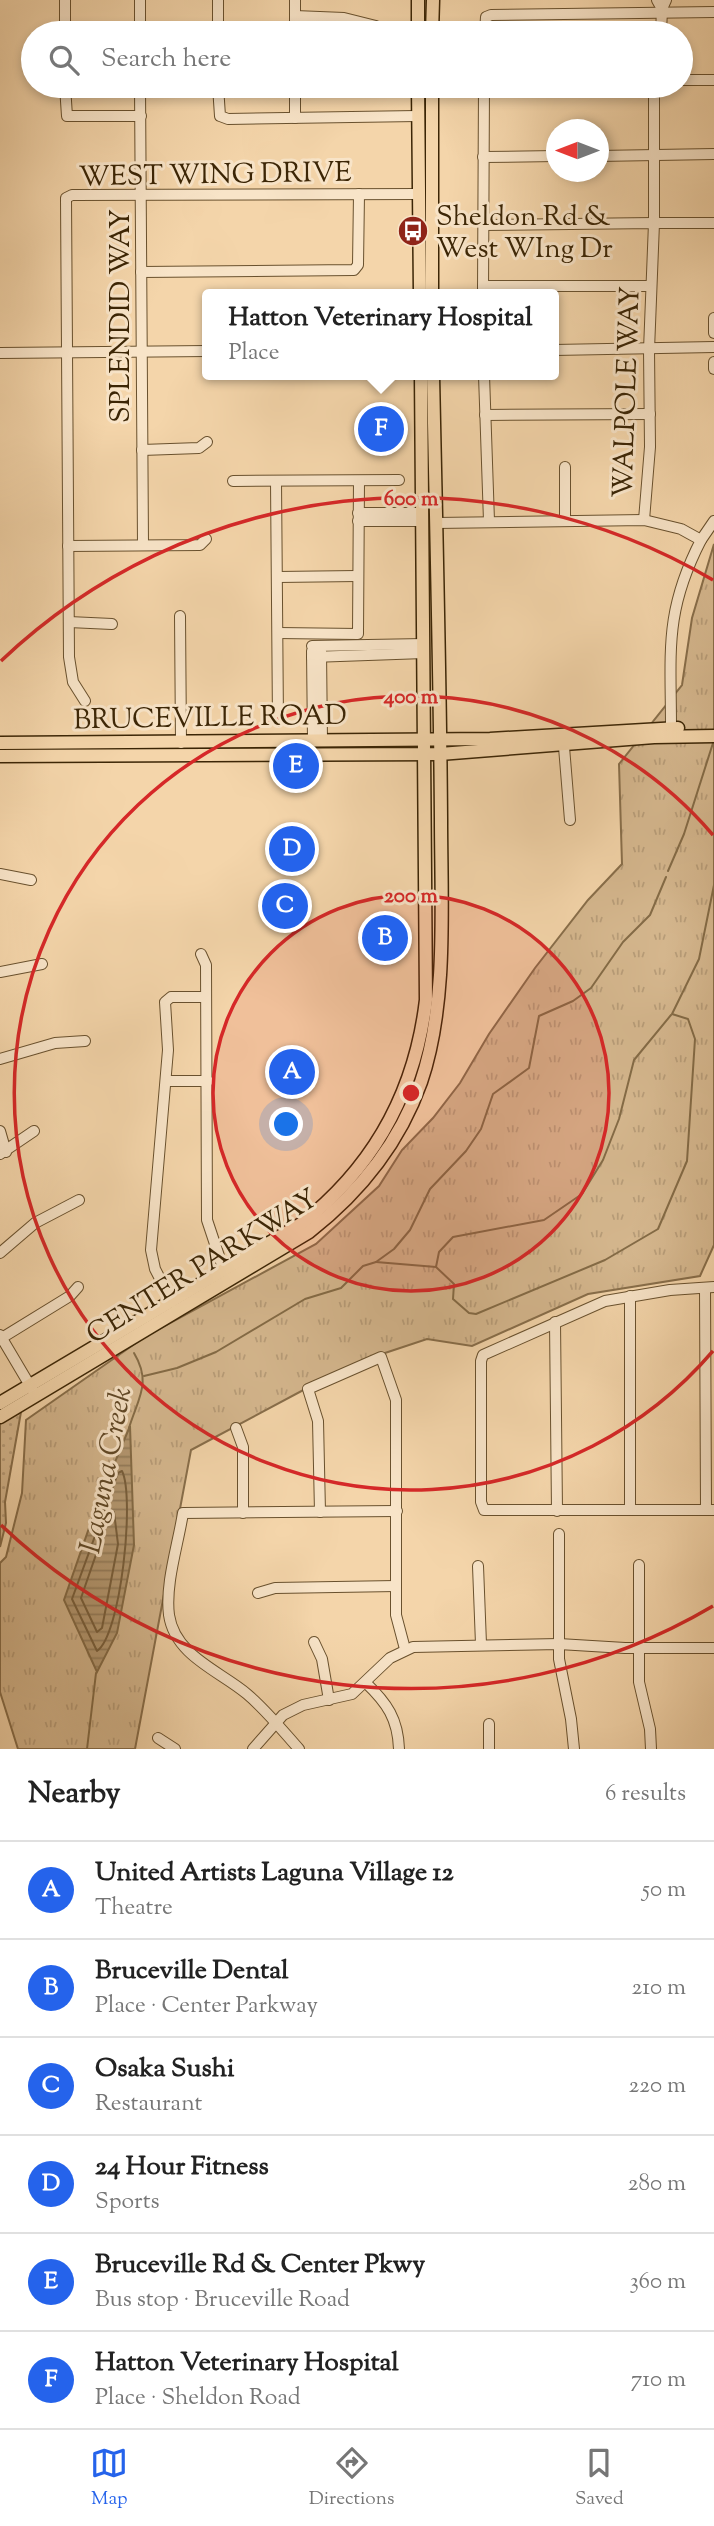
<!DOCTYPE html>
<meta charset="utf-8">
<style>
:root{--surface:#fff;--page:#f2f2f2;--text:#222;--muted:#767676;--line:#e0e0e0;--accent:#2563eb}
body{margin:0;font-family:"Sorts Mill Goudy",serif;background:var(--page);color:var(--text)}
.compass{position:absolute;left:546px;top:119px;width:63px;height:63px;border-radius:50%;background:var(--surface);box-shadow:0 4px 10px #0003;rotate:270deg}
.you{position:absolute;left:287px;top:1125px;width:24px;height:24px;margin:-18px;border:5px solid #fff;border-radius:50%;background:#1a73e8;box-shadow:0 0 0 10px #1a73e833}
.badge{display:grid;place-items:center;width:46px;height:46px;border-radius:50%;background:var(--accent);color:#fff;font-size:23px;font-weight:700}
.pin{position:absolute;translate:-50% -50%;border:4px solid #fff;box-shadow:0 2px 7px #0006}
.popup{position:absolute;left:202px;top:289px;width:357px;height:91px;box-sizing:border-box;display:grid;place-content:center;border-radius:7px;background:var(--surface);filter:drop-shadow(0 2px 5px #0005);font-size:23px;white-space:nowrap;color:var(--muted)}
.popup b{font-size:26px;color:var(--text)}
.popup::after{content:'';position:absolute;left:50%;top:100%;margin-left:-14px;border:14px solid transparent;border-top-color:var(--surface)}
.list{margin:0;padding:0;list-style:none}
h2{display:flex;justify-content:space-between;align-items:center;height:91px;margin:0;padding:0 28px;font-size:30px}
h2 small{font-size:23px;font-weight:400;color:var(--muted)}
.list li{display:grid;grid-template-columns:46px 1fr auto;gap:21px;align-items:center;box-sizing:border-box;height:98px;padding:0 28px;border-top:2px solid var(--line)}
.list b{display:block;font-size:26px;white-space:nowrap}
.list p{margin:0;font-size:23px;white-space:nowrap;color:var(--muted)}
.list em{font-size:23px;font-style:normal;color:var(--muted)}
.icon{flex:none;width:38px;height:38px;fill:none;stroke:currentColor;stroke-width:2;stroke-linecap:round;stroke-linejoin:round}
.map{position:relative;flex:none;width:714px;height:1749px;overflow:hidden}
.search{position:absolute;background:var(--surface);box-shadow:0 4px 10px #0003;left:21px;right:21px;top:21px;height:77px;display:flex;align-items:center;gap:18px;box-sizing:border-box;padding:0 24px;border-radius:38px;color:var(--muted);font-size:26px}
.sheet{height:679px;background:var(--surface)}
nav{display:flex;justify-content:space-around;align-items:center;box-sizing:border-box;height:98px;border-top:2px solid var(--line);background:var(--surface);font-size:19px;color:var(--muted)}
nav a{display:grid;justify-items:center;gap:4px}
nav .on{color:var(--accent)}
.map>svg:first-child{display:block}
.grass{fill:url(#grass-tufts);stroke:#886e4a;stroke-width:2}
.park{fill:url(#park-dots);stroke:#886e4a;stroke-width:2}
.water{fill:url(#water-rules);stroke:#846b46;stroke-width:2}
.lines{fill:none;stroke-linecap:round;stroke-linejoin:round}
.shore{stroke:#785f3c;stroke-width:2}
.stream{stroke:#846b46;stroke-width:2}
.minor-casing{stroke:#69512e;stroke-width:12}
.major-casing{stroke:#3b2505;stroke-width:15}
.minor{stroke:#f8e4c8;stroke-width:10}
.major{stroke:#f4d5aa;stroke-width:12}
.ring{fill:none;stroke:#d62828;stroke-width:3.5}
.labels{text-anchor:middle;stroke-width:6;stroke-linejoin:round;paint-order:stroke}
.street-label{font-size:28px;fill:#3b2505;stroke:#f8e4c8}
.poi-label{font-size:28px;fill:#3b2505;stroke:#f8e4c8;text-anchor:start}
.water-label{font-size:30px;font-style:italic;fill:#604826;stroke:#f8e4c8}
.centre{fill:#d62828;stroke:#f8e4c8;stroke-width:3.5}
.ring-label{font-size:21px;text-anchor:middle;font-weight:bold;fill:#d62828;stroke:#f8e4c8;stroke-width:6;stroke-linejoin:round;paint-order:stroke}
</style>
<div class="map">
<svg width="714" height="1749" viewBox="0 0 714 1749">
<defs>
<pattern id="grass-tufts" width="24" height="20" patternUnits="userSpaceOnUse" patternTransform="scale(1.75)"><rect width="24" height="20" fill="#d5b78e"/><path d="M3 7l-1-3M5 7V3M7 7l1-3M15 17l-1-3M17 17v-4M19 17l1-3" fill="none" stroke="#b89d79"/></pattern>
<pattern id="park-dots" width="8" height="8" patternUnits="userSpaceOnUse" patternTransform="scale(1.75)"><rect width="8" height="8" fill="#d5b78e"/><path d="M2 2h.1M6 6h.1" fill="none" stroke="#b89d79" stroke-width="1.8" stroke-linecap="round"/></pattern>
<pattern id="water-rules" width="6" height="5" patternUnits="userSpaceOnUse" patternTransform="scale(1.75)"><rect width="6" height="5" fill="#b59972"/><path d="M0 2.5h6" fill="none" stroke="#947d5c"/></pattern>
</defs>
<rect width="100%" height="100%" fill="#f4d5aa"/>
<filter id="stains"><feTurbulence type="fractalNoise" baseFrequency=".00286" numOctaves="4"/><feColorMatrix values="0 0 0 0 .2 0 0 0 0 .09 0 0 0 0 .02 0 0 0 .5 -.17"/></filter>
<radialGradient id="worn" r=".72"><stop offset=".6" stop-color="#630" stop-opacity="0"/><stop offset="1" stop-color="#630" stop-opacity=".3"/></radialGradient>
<polygon class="grass" points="714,544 714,1245 700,1276 588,1294 472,1346 427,1339 382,1354 309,1387 191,1450 135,1749 18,1749 0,1692 0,1563 6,1557 22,1493 26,1420 146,1336 316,1244 379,1186 402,1150 433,1118 460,1083 489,1034 535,968 588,900 622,864 619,764 682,685 692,618"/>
<polygon class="park" points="21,1412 5,1502 6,1523 0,1547 0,1424"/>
<polygon class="water" points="130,1426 134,1545 117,1633 97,1672 64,1600 97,1505"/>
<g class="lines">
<g class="shore">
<path d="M122,1471C135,1497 121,1635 97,1651L72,1599L118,1473Z"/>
<polygon points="114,1512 118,1544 102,1628 97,1632 81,1598 110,1514"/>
</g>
<g class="stream">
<polyline points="668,871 684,834 713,743"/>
<polyline points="376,1262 436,1267 439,1252 453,1237 544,1220 582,1194 603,1160 619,1119 634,1060 671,1015"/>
<polyline points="436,1267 454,1284 453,1299 469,1313 476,1314 605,1260 658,1229 687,1161 695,1039 688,1019 672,1014 699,959 714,885"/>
<polyline points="144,1376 177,1368 216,1352 305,1299 341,1288 363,1266 376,1262 394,1249 410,1230 430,1189 466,1151 481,1129 493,1094 529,1068 539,1016 573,1001 591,988 623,942 650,915 666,877"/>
<path d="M129,1428C138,1398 152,1383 134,1353"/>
<polyline points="87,1749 96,1673"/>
</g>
<g class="minor-casing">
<g id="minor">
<polyline points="140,0 140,33"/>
<polyline points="218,0 218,33"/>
<polyline points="295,0 295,33"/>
<polyline points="657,0 662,9 661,33"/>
<polyline points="662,9 666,0"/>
<polyline points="295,16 344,18 376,26"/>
<polyline points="65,33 65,0"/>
<polyline points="485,33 486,17 491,15 714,12"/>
<polyline points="681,80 714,80"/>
<polyline points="65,86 67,116 141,116"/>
<polyline points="140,86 143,545"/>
<polyline points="218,86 220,116 228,119 417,116"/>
<polyline points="295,86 295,118"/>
<polyline points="654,86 654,223 714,223"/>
<polyline points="598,156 714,154"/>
<polyline points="483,157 556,156"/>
<polyline points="483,225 654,223 649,350 650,447 644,520"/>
<polyline points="141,272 354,270 358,265 359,194"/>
<polyline points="483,286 650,286"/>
<polyline points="483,294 484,86"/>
<polyline points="714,318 714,333"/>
<polyline points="554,350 714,347"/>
<polyline points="0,353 208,351"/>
<polyline points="714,362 714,369"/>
<polyline points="484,375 489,521"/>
<polyline points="485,415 650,414"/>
<polyline points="142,450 199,448 207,442"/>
<polyline points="565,467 565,521"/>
<polyline points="233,481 399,480"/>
<polyline points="276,481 278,721"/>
<polyline points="358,513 423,513"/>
<polyline points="358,521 423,521"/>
<polyline points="436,523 644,520 681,529 701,540 714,521"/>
<polyline points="68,546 200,545 206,539"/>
<polyline points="278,577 357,576"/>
<polyline points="180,616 181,743"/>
<polyline points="69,622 112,624"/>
<polyline points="278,633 358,634 359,481"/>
<polyline points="312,646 424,644"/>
<polyline points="312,651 313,741"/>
<polyline points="321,651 322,741"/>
<polyline points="312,657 424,653"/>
<polyline points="85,701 73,682 69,657 66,198 72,195 420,194"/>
<path d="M671,728C671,651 664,612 701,540"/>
<polyline points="564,747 570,820"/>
<polyline points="0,874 31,880"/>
<polyline points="201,954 206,965 207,1220 224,1271"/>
<polyline points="0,972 42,964"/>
<polyline points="0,1059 55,1043 85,1041"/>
<polyline points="166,1081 208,1081"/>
<polyline points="0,1131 6,1152"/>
<polyline points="0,1154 34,1131"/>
<polyline points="0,1253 35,1223 79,1200"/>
<polyline points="714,1287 670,1290 605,1301 483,1355 481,1361 481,1502 484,1510 714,1510"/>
<polyline points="705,1288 706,1510"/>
<polyline points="630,1296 630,1510"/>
<polyline points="172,1302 155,1269 151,1250 168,1050 165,1002 171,997 206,997"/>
<polyline points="555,1322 557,1511"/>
<polyline points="0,1335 32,1389"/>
<polyline points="0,1339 70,1296 78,1287"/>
<polyline points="236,1428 243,1447 243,1513"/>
<polyline points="320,1512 318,1421 308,1389 381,1357 396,1400 396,1615 405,1649"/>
<polyline points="559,1534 559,1659 571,1719 574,1749"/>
<polyline points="639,1565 639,1682 650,1729 651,1749"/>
<polyline points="478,1566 481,1644"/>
<polyline points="258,1593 275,1588 396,1586"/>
<polyline points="314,1642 322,1659 329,1700"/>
<path d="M366,1683C387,1703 398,1719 399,1749"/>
<polyline points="158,1738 175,1749"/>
<polyline points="253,1749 283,1715 303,1705 352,1694 390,1658 413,1647 559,1644 625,1648 714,1648"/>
<path d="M299,1749C282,1730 266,1710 247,1694C220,1671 175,1656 169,1615C165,1584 178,1545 183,1513L397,1511"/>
<polyline points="489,1749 489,1724"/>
</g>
</g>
<g class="major-casing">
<g id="major">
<polyline points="418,33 418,0"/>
<polyline points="432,33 433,0"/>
<polyline points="418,86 420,294"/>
<polyline points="432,86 432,294"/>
<polyline points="0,743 490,739 678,728"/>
<polyline points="0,756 440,754 654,737 714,736"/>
<path d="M0,1403L301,1224C374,1167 415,1093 426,1000L421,375"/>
<path d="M0,1417L309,1232C359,1193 399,1144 421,1082C448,1003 441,903 441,819C440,671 436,523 433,375"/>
</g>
</g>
<use href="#minor" class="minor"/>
<use href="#major" class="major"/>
</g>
<circle cx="411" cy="1093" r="198" fill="#d62828" fill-opacity=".12"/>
<g class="ring">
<circle cx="411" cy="1093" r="198"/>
<path d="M713 1351A397 397 0 1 1 713 835"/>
<path d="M713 1606A595 595 0 0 1 1 1525M1 661A595 595 0 0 1 713 580"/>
</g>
<defs>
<g id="bus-disc" transform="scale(1.575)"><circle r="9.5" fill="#8f2418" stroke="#f8e4c8"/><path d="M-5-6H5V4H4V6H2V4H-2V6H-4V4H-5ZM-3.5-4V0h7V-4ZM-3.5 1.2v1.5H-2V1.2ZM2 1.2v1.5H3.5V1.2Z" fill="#fff"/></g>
</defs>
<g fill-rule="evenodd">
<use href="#bus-disc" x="413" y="231"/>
</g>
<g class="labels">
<g class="street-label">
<text transform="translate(215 173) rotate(-1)" y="10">WEST WING DRIVE</text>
<text transform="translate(119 316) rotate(-90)" y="10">SPLENDID WAY</text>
<text transform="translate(625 392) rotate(-88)" y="10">WALPOLE WAY</text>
<text transform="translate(210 716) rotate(-1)" y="10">BRUCEVILLE ROAD</text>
<text transform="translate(201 1265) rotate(-32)" y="10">CENTER PARKWAY</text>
</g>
<g class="poi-label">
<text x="436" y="225">Sheldon Rd &amp;<tspan x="436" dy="32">West WIng Dr</tspan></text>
</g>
<g class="water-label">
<text transform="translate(105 1470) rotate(-79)" y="10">Laguna Creek</text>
</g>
</g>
<circle cx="411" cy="1093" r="10" class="centre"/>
<g class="ring-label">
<text x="411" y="505">600 m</text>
<text x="411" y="703">400 m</text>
<text x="411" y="902">200 m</text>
</g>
<rect width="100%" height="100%" filter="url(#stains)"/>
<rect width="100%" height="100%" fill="url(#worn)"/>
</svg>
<svg class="compass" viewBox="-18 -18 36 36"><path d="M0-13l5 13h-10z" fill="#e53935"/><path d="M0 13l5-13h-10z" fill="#767676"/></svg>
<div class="you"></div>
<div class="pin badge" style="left:292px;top:1072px">A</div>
<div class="pin badge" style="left:385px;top:938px">B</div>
<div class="pin badge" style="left:285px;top:906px">C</div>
<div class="pin badge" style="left:292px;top:849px">D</div>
<div class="pin badge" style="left:296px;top:766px">E</div>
<div class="pin badge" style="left:381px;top:429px">F</div>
<div class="popup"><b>Hatton Veterinary Hospital</b>Place</div>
<div class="search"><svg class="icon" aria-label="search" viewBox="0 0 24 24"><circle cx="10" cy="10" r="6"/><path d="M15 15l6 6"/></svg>Search here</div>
</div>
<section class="sheet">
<h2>Nearby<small>6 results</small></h2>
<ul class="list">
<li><span class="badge">A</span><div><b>United Artists Laguna Village 12</b><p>Theatre</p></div><em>50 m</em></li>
<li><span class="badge">B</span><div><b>Bruceville Dental</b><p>Place · Center Parkway</p></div><em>210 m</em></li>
<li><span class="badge">C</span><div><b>Osaka Sushi</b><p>Restaurant</p></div><em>220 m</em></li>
<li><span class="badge">D</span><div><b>24 Hour Fitness</b><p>Sports</p></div><em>280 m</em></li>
<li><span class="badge">E</span><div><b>Bruceville Rd &amp; Center Pkwy</b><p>Bus stop · Bruceville Road</p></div><em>360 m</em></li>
<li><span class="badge">F</span><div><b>Hatton Veterinary Hospital</b><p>Place · Sheldon Road</p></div><em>710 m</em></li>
</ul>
</section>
<nav>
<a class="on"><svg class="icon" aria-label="map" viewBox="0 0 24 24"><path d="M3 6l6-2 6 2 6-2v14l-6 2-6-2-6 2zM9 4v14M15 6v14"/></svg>Map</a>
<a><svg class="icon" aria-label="directions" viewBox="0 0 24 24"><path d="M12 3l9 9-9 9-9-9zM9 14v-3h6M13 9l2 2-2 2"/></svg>Directions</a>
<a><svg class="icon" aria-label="saved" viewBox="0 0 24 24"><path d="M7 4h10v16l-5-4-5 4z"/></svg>Saved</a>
</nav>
